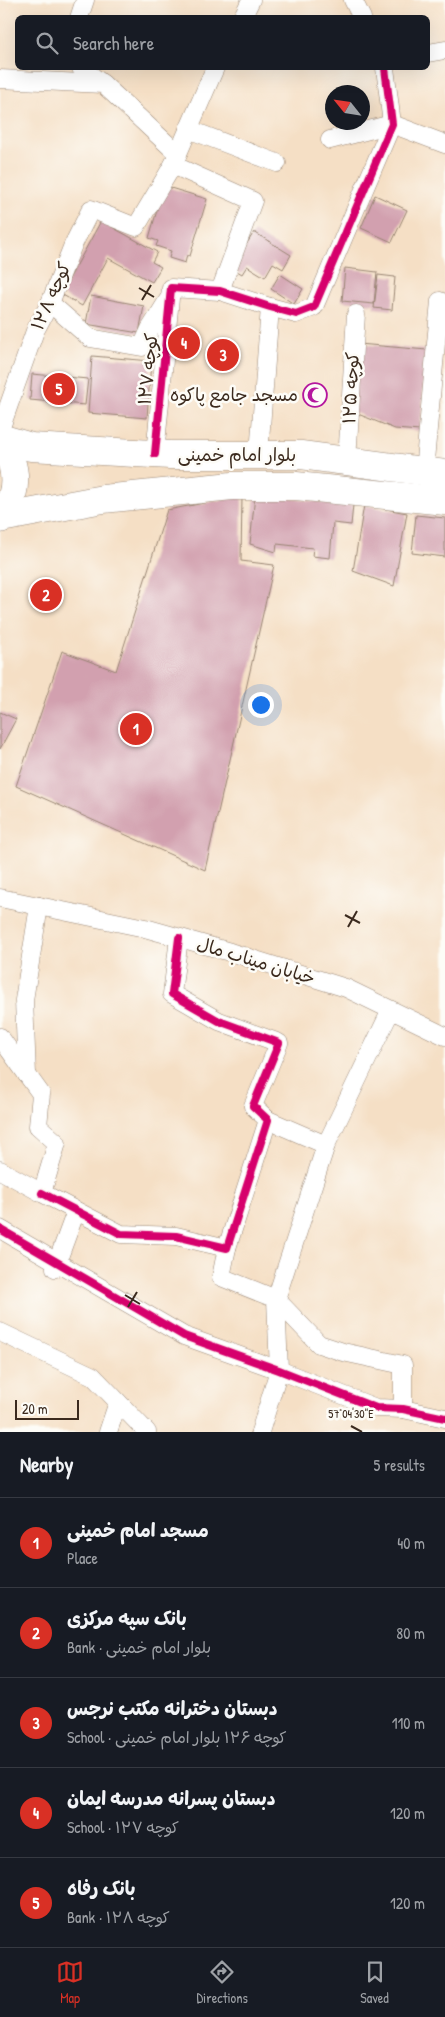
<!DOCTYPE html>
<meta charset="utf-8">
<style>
:root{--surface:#171b24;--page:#20242c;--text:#f1f3f6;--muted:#9ea1a6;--line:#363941;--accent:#d93025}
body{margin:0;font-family:"Patrick Hand","Playpen Sans Arabic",sans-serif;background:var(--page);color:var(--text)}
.compass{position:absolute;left:325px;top:85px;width:45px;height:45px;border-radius:50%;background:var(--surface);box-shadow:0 5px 20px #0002;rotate:300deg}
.scale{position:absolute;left:15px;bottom:12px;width:64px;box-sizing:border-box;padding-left:5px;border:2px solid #3b2a1e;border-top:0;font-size:14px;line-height:18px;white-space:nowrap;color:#3b2a1e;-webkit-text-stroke:4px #fdfcf7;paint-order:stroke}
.you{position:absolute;left:260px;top:704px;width:18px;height:18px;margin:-12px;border:4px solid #fff;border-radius:50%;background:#1a73e8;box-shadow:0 0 0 8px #1a73e833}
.badge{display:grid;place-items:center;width:32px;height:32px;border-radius:50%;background:var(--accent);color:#fff;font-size:16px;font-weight:700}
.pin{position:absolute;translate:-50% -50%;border:2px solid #fff;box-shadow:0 1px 5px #0006}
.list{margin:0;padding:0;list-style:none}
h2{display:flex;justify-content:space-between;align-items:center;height:65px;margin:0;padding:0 20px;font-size:21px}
h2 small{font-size:16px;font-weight:400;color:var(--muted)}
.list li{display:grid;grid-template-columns:32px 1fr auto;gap:15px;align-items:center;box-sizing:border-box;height:90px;padding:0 20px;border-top:1px solid var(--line)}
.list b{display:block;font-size:19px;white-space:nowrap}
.list p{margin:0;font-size:16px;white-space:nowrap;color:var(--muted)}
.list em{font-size:16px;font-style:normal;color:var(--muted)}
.icon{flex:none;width:28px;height:28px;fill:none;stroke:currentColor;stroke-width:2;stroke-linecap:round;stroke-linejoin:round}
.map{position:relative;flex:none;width:445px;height:1432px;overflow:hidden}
.search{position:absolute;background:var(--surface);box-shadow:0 5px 20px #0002;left:15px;right:15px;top:15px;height:55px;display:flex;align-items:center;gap:12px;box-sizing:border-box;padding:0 18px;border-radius:8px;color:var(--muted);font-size:19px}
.sheet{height:515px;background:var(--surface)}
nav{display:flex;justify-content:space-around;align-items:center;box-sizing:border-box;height:70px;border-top:1px solid var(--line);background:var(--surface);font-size:14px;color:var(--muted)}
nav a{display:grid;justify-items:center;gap:2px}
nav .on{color:var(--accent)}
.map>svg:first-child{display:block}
.building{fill:#d2a0af}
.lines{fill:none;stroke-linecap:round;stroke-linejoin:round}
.minor-casing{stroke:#988472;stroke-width:19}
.primary-casing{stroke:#988472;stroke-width:29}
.minor{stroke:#fff;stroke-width:18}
.primary{stroke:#fff;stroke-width:28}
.cycleway-casing{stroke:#fdfcf7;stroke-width:11}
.cycleway{stroke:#d6006c;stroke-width:8}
.ticks{fill:none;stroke:#3b2a1e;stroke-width:2}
.labels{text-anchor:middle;stroke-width:5;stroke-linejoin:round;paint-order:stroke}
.street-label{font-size:18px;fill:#3b2a1e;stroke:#fdfcf7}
.poi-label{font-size:18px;fill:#3b2a1e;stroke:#fdfcf7;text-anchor:end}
.ticks-label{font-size:12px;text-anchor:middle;fill:#3b2a1e;stroke:#fdfcf7;stroke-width:5;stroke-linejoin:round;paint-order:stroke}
</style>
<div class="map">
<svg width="445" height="1432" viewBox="0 0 445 1432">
<rect width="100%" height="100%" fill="#fdfcf7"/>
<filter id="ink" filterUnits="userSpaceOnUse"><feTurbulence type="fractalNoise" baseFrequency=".02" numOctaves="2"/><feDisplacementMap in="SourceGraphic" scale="10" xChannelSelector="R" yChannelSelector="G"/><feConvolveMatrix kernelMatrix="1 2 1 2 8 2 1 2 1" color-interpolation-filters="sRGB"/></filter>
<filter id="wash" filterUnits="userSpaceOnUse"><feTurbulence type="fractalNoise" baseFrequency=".0096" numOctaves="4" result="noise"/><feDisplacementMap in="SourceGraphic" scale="20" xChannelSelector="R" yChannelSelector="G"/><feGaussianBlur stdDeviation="1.12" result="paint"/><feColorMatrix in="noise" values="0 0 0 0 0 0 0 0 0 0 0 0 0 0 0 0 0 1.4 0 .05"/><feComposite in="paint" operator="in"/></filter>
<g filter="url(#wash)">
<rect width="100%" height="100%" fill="#f5dfc5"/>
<g id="blocks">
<g class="building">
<polygon points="164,186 207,199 190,256 187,255 185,263 169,258 171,251 156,246 158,241 149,238"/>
<polygon points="375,195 407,210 392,242 361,228"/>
<polygon points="101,221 157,252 152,262 161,267 152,282 108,258 82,306 61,294"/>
<polygon points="254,232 291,255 283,269 273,263 265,277 247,266 242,274 232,268"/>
<polygon points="345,268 377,272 374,304 342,301"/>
<polygon points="280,274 303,289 294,304 271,289"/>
<polygon points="378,275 395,277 392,310 374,308"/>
<polygon points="91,296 144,306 139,333 86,324"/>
<polygon points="359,344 427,350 420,431 395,429 353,412"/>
<polygon points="92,356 151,361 147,418 88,413"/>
<polygon points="32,374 88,379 85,405 30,400"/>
<polygon points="255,495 353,505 351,525 333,523 330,558 312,556 313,548 277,544 276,552 250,544"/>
<polygon points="242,496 241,561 274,565 205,870 16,786 62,651 116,671 167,510"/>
<polygon points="364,505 407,513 394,586 353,571"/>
<polygon points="416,515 445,518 445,557 412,553"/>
<polygon points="0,712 16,719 0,749"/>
</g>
</g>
</g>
<g filter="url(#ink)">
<use href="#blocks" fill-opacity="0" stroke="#988472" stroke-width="1"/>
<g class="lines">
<g class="minor-casing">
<g id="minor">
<polyline points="353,0 362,18"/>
<polyline points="79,18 85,0"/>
<polyline points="242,18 251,0"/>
<polyline points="428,53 445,50"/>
<polyline points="81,68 103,84"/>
<polyline points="0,79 103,84 178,154"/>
<polyline points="188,129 277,163"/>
<polyline points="330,140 392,124 445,144"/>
<polyline points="173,165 253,201 220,291"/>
<polyline points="50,303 90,338 142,347 150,329 168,300"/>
<polyline points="0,430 35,331 50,303 73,245 91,209 136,227 173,165 215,68"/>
<polyline points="155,454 171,288 220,291 270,307 296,314 314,307 392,124 385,68"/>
<polyline points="259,454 270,307"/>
<polyline points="347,461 356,314"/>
<polyline points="424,471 440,301"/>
<polyline points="0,898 145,928 230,952 346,988 445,1036"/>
<polyline points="0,1037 41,1094 38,1126 57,1143 42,1193 0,1170"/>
<polyline points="27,1075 24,1000 39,906"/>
<polyline points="268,1120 326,1145"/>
<polyline points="42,1193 121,1234 176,1236 227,1248 268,1120 253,1106 279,1043 219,1021 172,994 179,938"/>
<polyline points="0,1229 184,1336 279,1370 376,1408 403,1409 445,1418"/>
<polyline points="227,1248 221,1277 276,1299 319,1344 343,1352 403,1365 403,1409"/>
<polyline points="55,1268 76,1211"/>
<polyline points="0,1332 93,1376 147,1432"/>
<polyline points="108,1432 118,1402"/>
<polyline points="260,1432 279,1370 276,1299 326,1145 391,1010"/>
</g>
</g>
<g class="primary-casing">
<g id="primary">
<polyline points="0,438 31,447 170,455 301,455 445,474"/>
<path d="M0,441C19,466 19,494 0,519"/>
<polyline points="1,518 103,499 232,486 296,486 445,501"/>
</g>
</g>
<use href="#minor" class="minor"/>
<use href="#primary" class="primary"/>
<g class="cycleway-casing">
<g id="cycleway">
<polyline points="155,454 171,288 220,291 270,307 296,314 314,307 392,124 385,68"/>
<polyline points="42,1193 121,1234 176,1236 227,1248 268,1120 253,1106 279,1043 219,1021 172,994 179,938"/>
<polyline points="0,1229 184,1336 279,1370 376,1408 403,1409 445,1418"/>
</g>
</g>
<use href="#cycleway" class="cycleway"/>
</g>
</g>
<path class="ticks" d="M139,288L154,297M142,300L151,285M345,915L360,923M348,927L357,911M125,1295L140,1304M128,1307L137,1292M351,1426L362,1432"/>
<defs>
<g id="mosque-ring" transform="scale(1.25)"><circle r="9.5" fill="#fdfcf7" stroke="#b5179e" stroke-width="1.5"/><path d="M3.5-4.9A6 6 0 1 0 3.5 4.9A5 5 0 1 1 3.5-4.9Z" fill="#b5179e"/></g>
</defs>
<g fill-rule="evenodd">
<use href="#mosque-ring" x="315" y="395"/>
</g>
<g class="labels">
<g class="street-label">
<text transform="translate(51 296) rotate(-66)" y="6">کوچه ۱۲۸</text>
<text transform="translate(148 369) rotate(-84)" y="6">کوچه ۱۲۷</text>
<text transform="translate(351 388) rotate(-87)" y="6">کوچه ۱۲۵</text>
<text x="237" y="461">بلوار امام خمینی</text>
<text transform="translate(256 961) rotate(17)" y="6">خیابان میناب مال</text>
</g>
<g class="poi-label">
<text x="298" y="401">مسجد جامع پاکوه</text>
</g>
</g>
<g class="ticks-label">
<text x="351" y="1418">57°04'30"E</text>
</g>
</svg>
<svg class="compass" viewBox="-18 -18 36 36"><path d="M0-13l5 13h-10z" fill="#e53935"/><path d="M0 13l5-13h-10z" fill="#9ea1a6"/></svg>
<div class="scale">20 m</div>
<div class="you"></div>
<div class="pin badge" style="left:136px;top:729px">1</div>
<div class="pin badge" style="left:46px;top:595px">2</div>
<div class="pin badge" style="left:223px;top:355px">3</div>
<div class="pin badge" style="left:184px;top:343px">4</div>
<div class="pin badge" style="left:59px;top:389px">5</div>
<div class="search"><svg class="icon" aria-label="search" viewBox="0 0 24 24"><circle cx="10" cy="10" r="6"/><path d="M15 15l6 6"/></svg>Search here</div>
</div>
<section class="sheet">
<h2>Nearby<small>5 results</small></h2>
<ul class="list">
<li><span class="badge">1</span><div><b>مسجد امام خمینی</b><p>Place</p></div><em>40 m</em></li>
<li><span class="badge">2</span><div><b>بانک سپه مرکزی</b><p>Bank · بلوار امام خمینی</p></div><em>80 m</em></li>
<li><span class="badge">3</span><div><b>دبستان دخترانه مکتب نرجس</b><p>School · کوچه ۱۲۶ بلوار امام خمینی</p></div><em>110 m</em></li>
<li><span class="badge">4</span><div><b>دبستان پسرانه مدرسه ایمان</b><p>School · کوچه ۱۲۷</p></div><em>120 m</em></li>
<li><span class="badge">5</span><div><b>بانک رفاه</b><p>Bank · کوچه ۱۲۸</p></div><em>120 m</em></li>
</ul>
</section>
<nav>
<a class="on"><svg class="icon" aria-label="map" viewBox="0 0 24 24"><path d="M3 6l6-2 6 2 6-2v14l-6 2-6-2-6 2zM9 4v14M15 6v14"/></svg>Map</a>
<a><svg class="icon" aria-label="directions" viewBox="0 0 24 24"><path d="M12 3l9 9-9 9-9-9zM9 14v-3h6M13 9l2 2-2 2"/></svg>Directions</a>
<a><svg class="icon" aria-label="saved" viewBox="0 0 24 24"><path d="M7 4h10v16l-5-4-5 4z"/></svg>Saved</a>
</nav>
